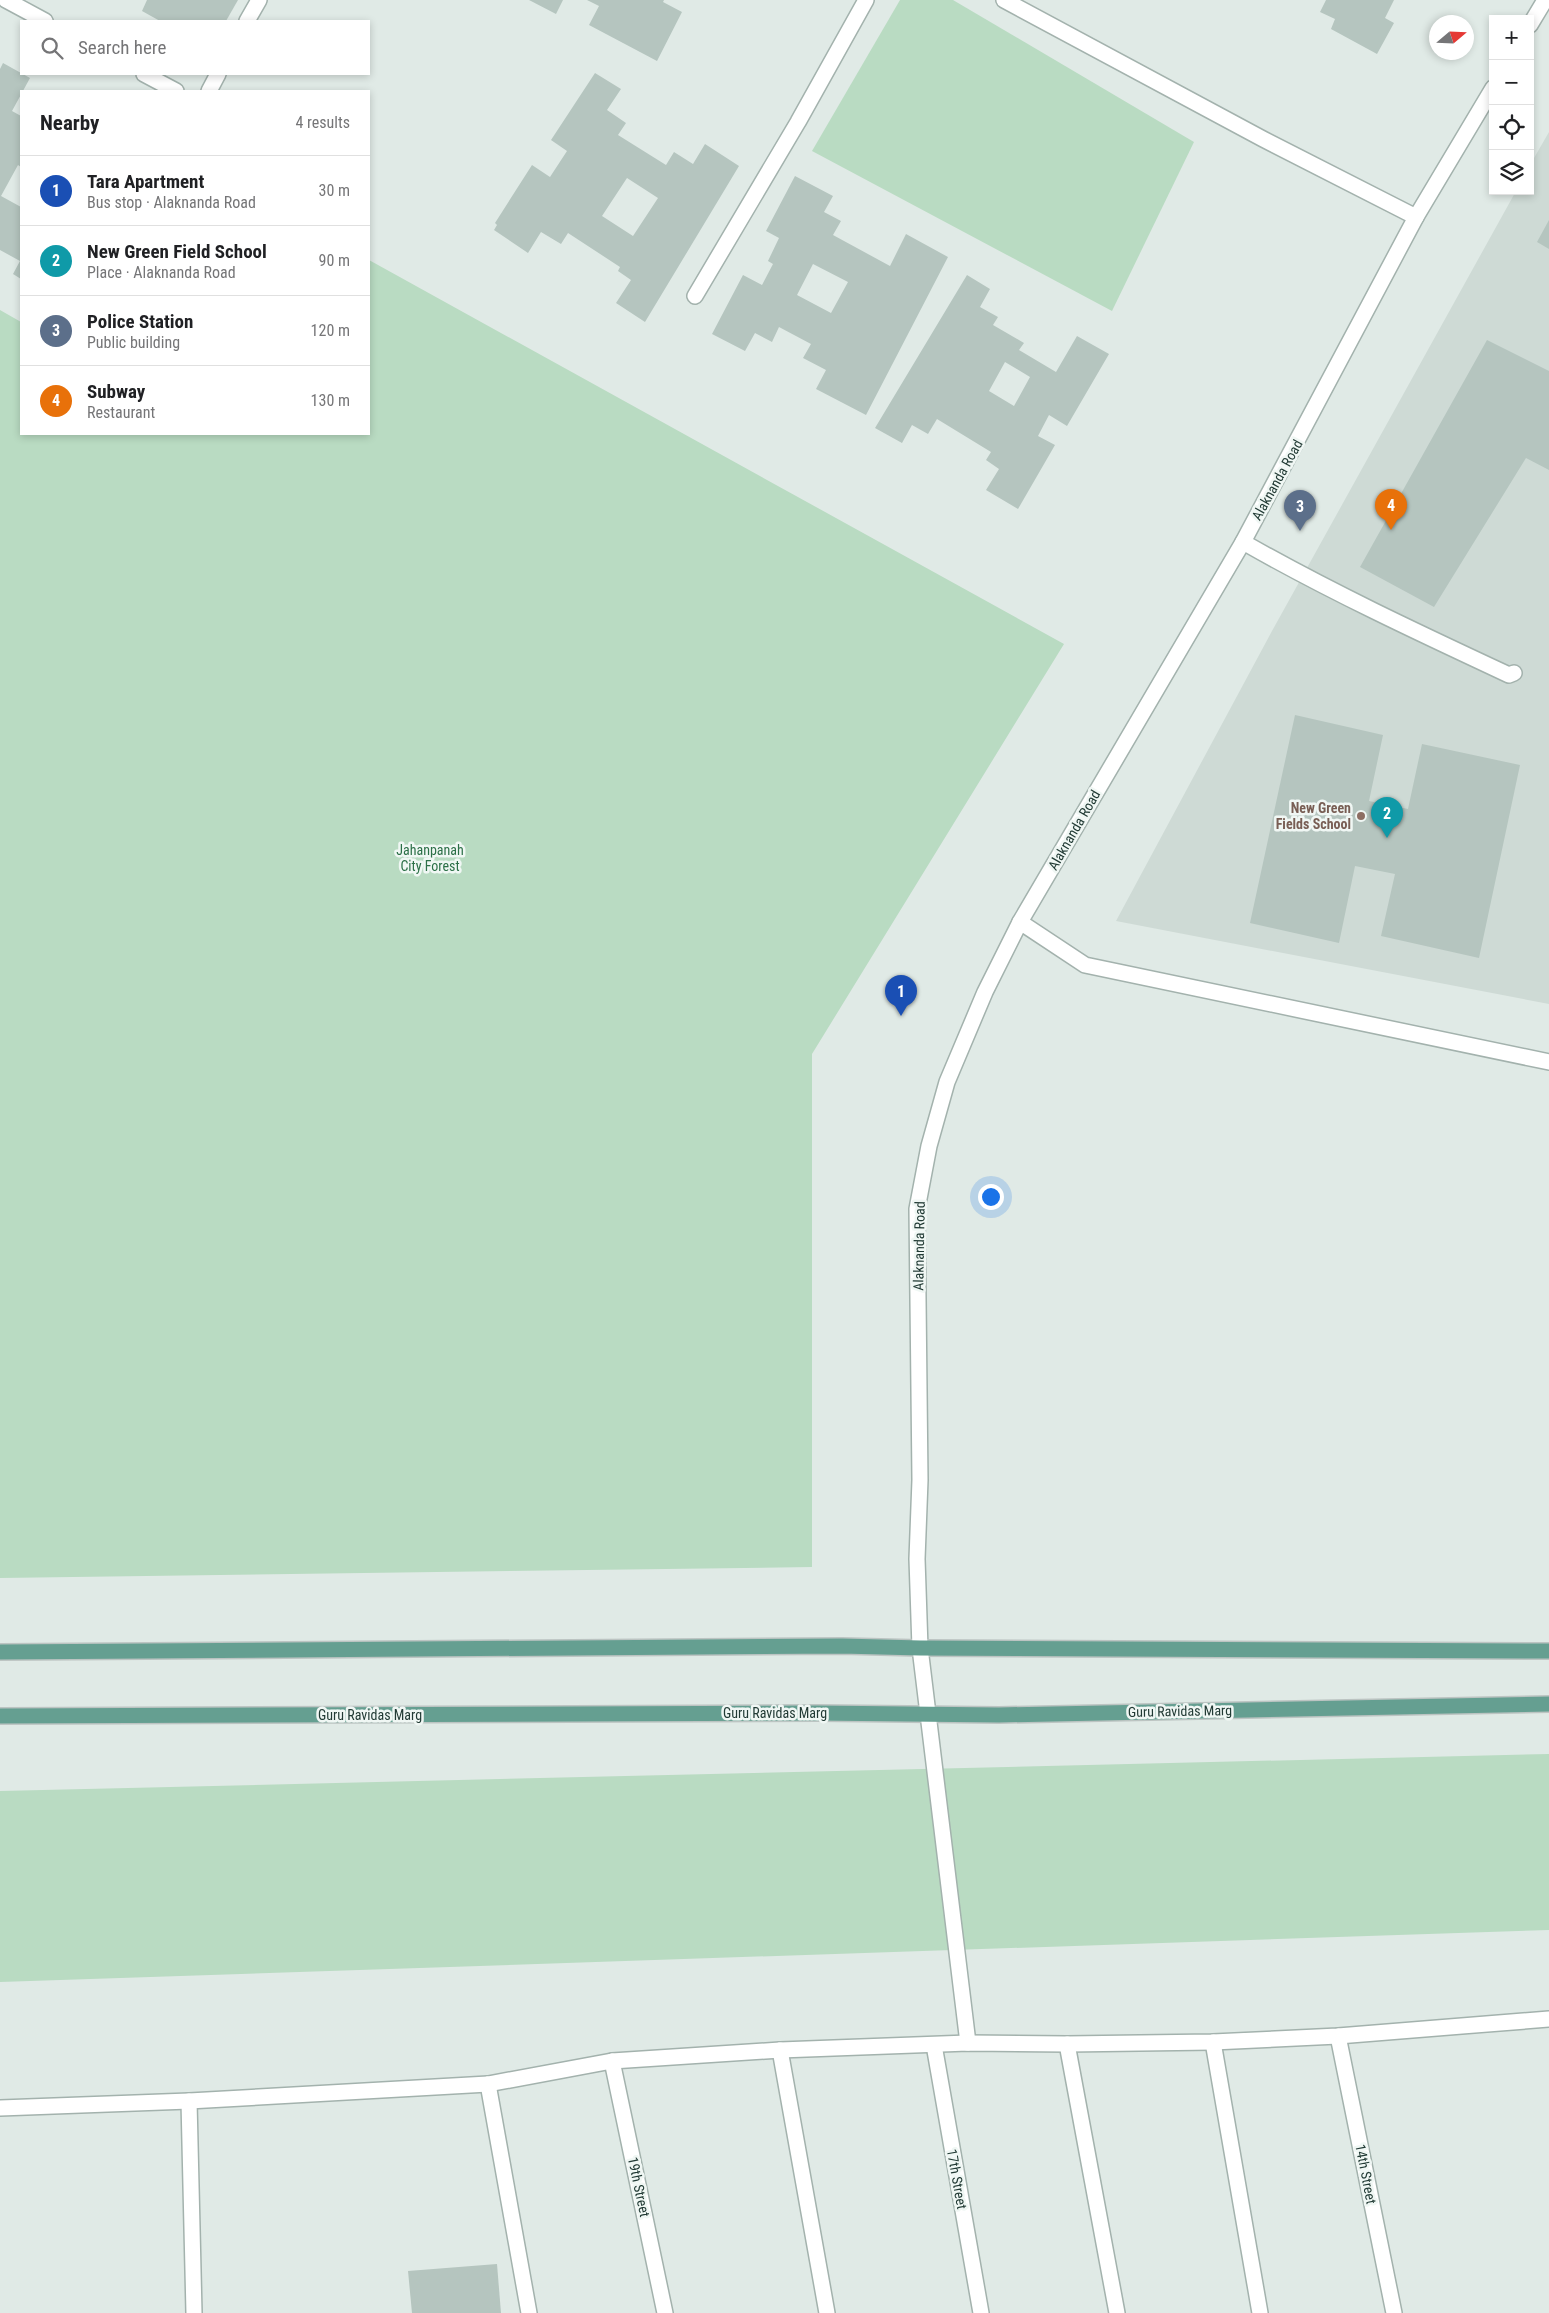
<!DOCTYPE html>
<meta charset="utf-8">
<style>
:root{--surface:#fff;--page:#f6f6f6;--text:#202124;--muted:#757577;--line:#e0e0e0;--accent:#d93025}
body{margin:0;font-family:"Roboto Condensed",sans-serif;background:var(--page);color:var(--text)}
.controls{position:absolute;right:15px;top:15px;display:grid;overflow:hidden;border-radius:0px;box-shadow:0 2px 8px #0003}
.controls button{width:45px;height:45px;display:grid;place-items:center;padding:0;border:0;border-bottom:1px solid var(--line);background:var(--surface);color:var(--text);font:25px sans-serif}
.compass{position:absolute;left:1429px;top:15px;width:45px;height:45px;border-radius:50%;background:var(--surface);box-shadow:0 2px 8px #0003;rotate:71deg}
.you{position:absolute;left:990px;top:1196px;width:18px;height:18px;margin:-12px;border:4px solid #fff;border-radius:50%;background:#1a73e8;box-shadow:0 0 0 8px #1a73e833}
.badge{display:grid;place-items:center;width:32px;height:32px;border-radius:50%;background:var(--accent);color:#fff;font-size:16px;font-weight:700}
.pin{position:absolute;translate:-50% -41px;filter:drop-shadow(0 1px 2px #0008)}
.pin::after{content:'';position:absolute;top:26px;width:18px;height:15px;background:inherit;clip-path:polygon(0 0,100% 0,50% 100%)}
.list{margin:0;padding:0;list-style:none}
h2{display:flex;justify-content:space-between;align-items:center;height:65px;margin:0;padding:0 20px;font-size:21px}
h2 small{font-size:16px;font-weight:400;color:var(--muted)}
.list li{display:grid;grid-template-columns:32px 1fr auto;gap:15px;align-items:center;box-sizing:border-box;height:70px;padding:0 20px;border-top:1px solid var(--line)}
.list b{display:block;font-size:19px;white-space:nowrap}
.list p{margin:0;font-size:16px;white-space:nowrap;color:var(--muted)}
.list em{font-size:16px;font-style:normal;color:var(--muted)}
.icon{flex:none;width:28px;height:28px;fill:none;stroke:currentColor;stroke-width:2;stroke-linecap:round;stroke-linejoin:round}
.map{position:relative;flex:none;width:1549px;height:2313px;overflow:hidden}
.search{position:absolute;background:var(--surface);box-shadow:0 2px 8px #0003;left:20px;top:20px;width:350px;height:55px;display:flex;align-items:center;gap:12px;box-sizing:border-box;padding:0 18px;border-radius:0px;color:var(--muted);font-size:19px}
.panel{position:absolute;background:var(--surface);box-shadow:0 2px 8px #0003;left:20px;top:90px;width:350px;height:345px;border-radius:0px}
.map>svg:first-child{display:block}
.built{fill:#cedad5}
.green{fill:#b9dbc2}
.building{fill:#b5c5bf;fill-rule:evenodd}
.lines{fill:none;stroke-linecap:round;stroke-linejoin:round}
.minor-casing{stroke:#a3b2ad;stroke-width:18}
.major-casing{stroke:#bcc4c2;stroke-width:18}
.minor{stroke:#fff;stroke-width:15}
.major{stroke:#659f91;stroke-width:15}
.education-dot{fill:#8d6e63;stroke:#f0f7f4;stroke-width:2}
.labels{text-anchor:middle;stroke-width:5;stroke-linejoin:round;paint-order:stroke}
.street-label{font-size:14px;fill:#213a34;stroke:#f0f7f4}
.education-label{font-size:14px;font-weight:bold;fill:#785e54;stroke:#f0f7f4;text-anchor:end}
.park-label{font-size:14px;fill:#2c7047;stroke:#f0f7f4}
</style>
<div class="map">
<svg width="1549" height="2313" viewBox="0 0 1549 2313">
<rect width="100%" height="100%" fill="#e0eae6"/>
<polygon class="built" points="1549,132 1549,1004 1116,921 1272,631 1516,191 1530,191 1530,165"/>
<g class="green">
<polygon points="900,0 953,0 1194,142 1112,311 812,151"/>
<polygon points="369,260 1064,644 812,1054 812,1567 0,1578 0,310 21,322 21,434 369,434"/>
<polygon points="1549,1754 1549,1930 0,1982 0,1791"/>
</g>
<g class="building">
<polygon points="147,0 238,0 226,21 160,21 142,11"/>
<polygon points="529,0 563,0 556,14"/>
<polygon points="587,0 664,0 663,2 682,12 657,61 589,25 599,6"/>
<polygon points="1326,0 1394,0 1385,18 1394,23 1377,54 1331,29 1335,19 1320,12"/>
<polygon points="3,63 30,78 12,111 21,116 21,167 18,165 1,196 21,207 21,279 13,274 20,261 0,250 0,69"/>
<path d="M595,73L621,89L607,110L626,123L618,135L666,165L674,152L693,164L705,144L739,166L645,322L616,303L631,280L618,271L620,267L568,233L561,244L541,232L528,253L494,230L497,225L495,223L532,165L550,177L567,151L551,140ZM627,178L658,198L633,236L602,216Z"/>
<path d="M795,176L833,196L824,212L841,221L833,235L890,266L906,234L948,257L866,415L816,389L826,370L803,358L811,344L779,327L772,342L755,333L745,351L712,334L743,275L762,285L773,264L768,261L779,238L766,231ZM813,264L848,282L831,313L797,295Z"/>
<polygon points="1549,220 1549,249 1537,242"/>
<path d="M967,275L990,289L980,307L998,317L993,325L1024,343L1019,350L1056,372L1077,336L1109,354L1067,426L1049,415L1038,436L1055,445L1018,509L986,490L999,469L986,460L991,452L937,419L928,434L912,425L902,443L875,428ZM1005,362L1030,377L1014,406L989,391Z"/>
<polygon points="1487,340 1549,371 1549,470 1526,458 1434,607 1360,567"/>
<polygon points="1295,715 1383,735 1369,801 1408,809 1422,744 1520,765 1479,958 1381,936 1395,874 1355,866 1339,943 1250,923"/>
<polygon points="497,2264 501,2313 412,2313 408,2271"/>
</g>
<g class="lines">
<g class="minor-casing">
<g id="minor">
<polyline points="6,0 45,21"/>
<polyline points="1004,0 1263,139 1416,217"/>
<polyline points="247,21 259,0"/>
<polyline points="1530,25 1545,0"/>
<polyline points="144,74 176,91"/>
<polyline points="209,91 218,74"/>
<polyline points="695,296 798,122 866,0"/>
<path d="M1243,542C1329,591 1419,633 1509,675L1514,673"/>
<polyline points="1020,922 1085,965 1549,1062"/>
<polyline points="1338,2036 1394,2313"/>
<polyline points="1213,2042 1260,2313"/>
<polyline points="968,2043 920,1648 917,1559 920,1480 917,1209 929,1146 947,1082 985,992 1020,922 1243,542 1416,217 1493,88"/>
<polyline points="1067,2044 1117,2313"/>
<polyline points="934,2045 981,2313"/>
<polyline points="780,2050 827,2313"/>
<polyline points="612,2061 665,2313"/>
<polyline points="488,2084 529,2313"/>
<polyline points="189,2101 194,2313"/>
<polyline points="0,2108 189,2101 488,2084 612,2061 780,2050 968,2043 1067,2044 1213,2042 1338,2036 1549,2019"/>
</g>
</g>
<g class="major-casing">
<g id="major">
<polyline points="0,1652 842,1646 920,1648 1549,1651"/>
<polyline points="0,1716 817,1713 999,1715 1549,1704"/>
</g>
</g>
<use href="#minor" class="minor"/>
<use href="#major" class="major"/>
</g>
<circle class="education-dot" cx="1361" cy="816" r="5"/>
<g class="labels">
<g class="street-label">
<text transform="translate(1277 480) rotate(-61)" y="5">Alaknanda Road</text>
<text transform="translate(1074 830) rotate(-60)" y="5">Alaknanda Road</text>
<text transform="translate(919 1246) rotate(-89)" y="5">Alaknanda Road</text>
<text transform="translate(1180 1711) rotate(-1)" y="5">Guru Ravidas Marg</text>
<text x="775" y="1718">Guru Ravidas Marg</text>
<text x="370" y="1720">Guru Ravidas Marg</text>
<text transform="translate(1366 2174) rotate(79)" y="5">14th Street</text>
<text transform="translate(957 2179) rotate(80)" y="5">17th Street</text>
<text transform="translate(639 2187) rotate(78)" y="5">19th Street</text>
</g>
<g class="education-label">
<text x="1351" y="813">New Green<tspan x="1351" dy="16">Fields School</tspan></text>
</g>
<g class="park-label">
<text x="430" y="855">Jahanpanah<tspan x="430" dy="16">City Forest</tspan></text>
</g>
</g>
</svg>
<div class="controls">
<button>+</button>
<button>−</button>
<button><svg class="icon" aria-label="locate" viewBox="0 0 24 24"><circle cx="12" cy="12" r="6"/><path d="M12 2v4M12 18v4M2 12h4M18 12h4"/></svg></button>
<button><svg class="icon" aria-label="layers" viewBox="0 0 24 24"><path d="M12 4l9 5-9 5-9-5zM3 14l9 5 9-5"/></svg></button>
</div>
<svg class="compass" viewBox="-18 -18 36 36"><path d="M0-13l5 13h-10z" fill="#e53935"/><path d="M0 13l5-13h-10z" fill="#757577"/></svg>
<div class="you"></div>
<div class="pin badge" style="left:901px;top:1016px;background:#1a4fb4">1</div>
<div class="pin badge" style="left:1387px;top:838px;background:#0f9aa8">2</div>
<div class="pin badge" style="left:1300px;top:531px;background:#5c6f8a">3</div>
<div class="pin badge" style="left:1391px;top:530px;background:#e8710a">4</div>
<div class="search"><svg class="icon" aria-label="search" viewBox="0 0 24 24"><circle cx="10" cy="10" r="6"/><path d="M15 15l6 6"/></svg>Search here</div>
<section class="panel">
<h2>Nearby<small>4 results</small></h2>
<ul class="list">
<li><span class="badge" style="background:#1a4fb4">1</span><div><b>Tara Apartment</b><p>Bus stop · Alaknanda Road</p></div><em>30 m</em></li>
<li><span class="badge" style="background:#0f9aa8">2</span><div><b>New Green Field School</b><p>Place · Alaknanda Road</p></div><em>90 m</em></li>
<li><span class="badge" style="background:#5c6f8a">3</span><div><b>Police Station</b><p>Public building</p></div><em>120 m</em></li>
<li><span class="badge" style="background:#e8710a">4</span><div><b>Subway</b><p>Restaurant</p></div><em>130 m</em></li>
</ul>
</section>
</div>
